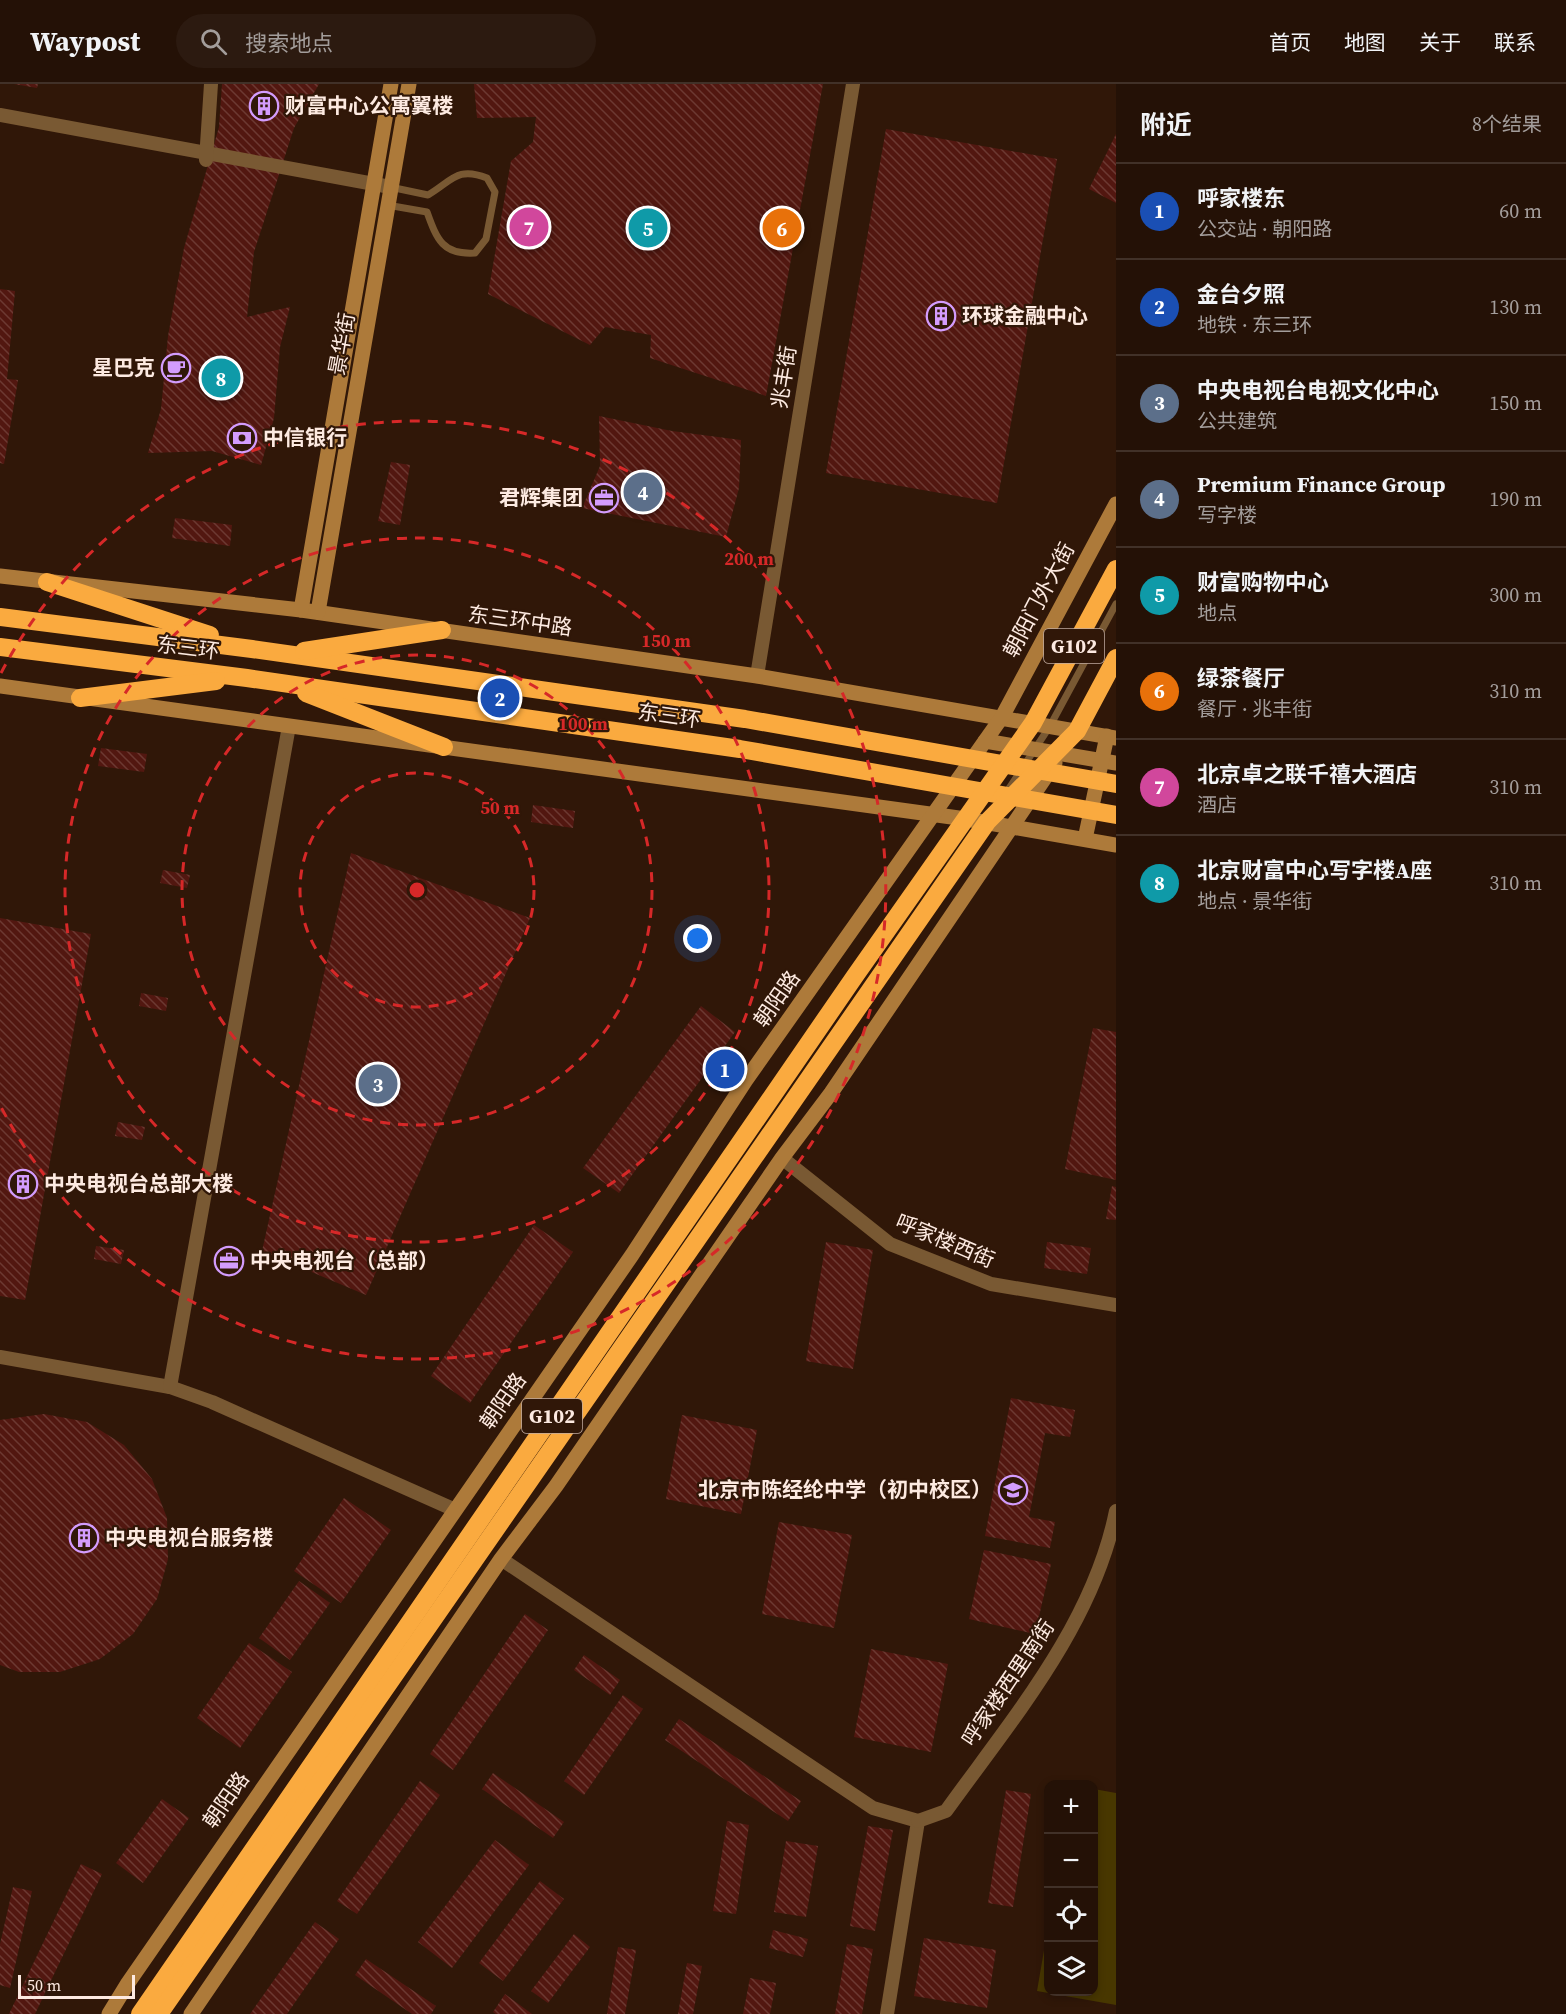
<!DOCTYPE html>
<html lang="zh">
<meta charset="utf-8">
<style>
:root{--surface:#241106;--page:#2c1a10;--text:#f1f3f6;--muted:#a39d9b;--line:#413128;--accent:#7c3aed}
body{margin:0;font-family:"Source Serif 4","Noto Sans SC",serif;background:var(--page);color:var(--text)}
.controls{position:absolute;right:18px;bottom:18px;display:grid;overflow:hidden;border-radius:12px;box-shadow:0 3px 9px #0003}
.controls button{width:54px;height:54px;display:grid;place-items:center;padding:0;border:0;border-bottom:2px solid var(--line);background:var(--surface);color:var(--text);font:30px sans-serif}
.scale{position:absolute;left:18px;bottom:15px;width:117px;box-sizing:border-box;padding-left:6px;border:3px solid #fdeae1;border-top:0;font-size:16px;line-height:21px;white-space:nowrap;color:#fdeae1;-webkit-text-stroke:4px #301708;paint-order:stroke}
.you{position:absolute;left:698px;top:855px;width:21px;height:21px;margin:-15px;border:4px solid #fff;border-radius:50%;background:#1a73e8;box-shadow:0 0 0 9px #1a73e833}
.badge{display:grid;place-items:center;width:39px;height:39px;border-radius:50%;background:var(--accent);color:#fff;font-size:20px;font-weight:700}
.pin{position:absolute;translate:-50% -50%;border:3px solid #fff;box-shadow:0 2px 6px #0006}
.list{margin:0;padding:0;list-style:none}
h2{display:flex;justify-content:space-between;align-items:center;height:78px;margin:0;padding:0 24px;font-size:26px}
h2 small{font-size:20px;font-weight:400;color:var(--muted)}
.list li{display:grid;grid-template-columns:39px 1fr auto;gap:18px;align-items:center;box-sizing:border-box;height:96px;padding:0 24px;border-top:2px solid var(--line)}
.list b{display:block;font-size:22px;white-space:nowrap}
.list p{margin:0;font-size:20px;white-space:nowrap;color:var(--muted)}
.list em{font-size:20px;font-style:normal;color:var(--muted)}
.icon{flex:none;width:33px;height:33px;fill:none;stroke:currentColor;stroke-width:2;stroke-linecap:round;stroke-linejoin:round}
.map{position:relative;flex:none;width:1116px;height:1930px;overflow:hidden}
header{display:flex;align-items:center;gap:36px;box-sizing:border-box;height:84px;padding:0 30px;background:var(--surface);border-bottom:2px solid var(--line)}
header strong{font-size:28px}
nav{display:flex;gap:33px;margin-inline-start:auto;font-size:21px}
.search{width:420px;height:54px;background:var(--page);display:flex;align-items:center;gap:15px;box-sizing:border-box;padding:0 21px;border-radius:33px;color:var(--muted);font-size:22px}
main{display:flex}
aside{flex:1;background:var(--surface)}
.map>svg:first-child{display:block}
.park{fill:#483700}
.building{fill:url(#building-back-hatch)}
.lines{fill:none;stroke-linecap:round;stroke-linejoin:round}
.lane{stroke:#795933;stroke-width:7}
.street{stroke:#795933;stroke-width:14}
.secondary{stroke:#ad7a3a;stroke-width:15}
.highway{stroke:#faaa3f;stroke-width:18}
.ring{fill:none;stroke:#d62828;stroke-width:3;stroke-dasharray:10 8}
.labels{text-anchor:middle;stroke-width:4.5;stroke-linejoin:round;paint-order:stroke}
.shield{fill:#301708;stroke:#c0aba0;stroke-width:1.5}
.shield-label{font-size:20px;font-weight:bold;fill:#fdeae1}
.poi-label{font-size:21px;font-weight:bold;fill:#fdeae1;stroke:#301708;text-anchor:start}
.street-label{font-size:21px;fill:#fdeae1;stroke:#301708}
.centre{fill:#d62828;stroke:#301708;stroke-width:3}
.ring-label{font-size:18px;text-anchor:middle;font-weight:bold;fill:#d62828;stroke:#301708;stroke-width:4.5;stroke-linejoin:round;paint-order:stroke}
</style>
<header>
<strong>Waypost</strong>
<div class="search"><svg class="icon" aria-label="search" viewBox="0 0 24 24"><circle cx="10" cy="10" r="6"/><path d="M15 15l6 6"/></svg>搜索地点</div>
<nav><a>首页</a><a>地图</a><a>关于</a><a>联系</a></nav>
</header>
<main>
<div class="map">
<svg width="1116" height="1930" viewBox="0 0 1116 1930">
<defs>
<pattern id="building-back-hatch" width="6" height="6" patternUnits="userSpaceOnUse" patternTransform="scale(1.5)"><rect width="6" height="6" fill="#521710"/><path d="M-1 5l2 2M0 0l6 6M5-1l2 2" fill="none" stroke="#6c3932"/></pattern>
</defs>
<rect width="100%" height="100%" fill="#301708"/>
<polygon class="park" points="1094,1705 1116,1709 1116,1921 1037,1907 1048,1843 1048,1908 1094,1908"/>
<g class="building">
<polygon points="14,0 38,0 37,4"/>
<polygon points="222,0 319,0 294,44 254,168 247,233 290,223 280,263 274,334 261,381 212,367 148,369 161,325 168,252 184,164 219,43"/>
<polygon points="474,0 823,0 766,312 650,274 651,251 605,243 590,261 488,210 511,77 533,58 536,33 477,34"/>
<polygon points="886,45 1057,75 997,419 826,389"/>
<polygon points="1116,50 1116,119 1089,105"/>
<polygon points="0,205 15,207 7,295 18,296 4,380 0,379"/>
<polygon points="599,332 672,347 741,356 739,404 726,453 582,424 600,382"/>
<polygon points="391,378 410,381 400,441 378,437"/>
<polygon points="175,434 232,441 230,462 172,454"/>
<polygon points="101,664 147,670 144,688 98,682"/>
<polygon points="533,721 575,727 573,744 531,738"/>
<polygon points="351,769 530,834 366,1211 262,1167"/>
<polygon points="163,786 190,791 187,804 160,799"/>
<polygon points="0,834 91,850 25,1216 0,1212"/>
<polygon points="141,909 168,914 166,927 139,922"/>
<polygon points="701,922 735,948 619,1109 583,1084"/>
<polygon points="1093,944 1116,948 1116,1096 1065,1085"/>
<polygon points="118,1038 145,1043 142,1056 115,1052"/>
<polygon points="1112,1102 1116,1103 1116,1136 1106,1135"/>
<polygon points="534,1141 573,1168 470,1319 431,1292"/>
<polygon points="826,1158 873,1166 853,1285 806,1277"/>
<polygon points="1047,1158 1091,1164 1087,1190 1044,1184"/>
<polygon points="96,1162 124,1166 121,1180 94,1175"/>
<polygon points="1011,1314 1075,1326 1070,1353 1045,1349 1029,1433 1055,1438 1050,1464 985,1452"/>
<polygon points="44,1330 87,1338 124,1361 152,1395 167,1434 168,1475 157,1515 133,1550 100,1575 60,1588 19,1588 0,1581 0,1336"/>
<polygon points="682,1331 757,1346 741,1430 666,1415"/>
<polygon points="344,1414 391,1446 341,1519 294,1487"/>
<polygon points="779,1438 852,1451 834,1544 762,1530"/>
<polygon points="984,1466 1051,1480 1035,1550 969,1535"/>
<polygon points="299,1497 330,1519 290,1576 259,1554"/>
<polygon points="525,1530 548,1546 453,1686 430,1670"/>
<polygon points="249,1559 292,1588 240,1664 197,1634"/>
<polygon points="871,1565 948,1580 931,1668 854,1653"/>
<polygon points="584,1571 620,1596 610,1611 574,1586"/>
<polygon points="623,1611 643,1625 584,1711 564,1697"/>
<polygon points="679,1635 801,1717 788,1737 665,1656"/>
<polygon points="493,1689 564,1738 553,1754 482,1705"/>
<polygon points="420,1697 440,1711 357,1830 337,1817"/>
<polygon points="1006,1706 1031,1710 1013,1823 988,1819"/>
<polygon points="162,1715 189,1734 143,1799 116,1779"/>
<polygon points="727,1737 749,1741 736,1830 713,1827"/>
<polygon points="868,1742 893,1746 875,1847 850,1842"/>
<polygon points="495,1756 529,1781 452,1884 418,1858"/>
<polygon points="786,1757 818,1762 806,1833 774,1828"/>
<polygon points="81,1780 102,1790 35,1930 9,1930"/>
<polygon points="540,1797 564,1815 503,1897 479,1879"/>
<polygon points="13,1803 32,1807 10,1904 0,1901 0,1860"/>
<polygon points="315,1838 339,1855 287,1930 250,1930"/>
<polygon points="773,1846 808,1855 803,1873 769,1864"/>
<polygon points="574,1850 590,1863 548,1919 531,1907"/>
<polygon points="924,1854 996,1866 987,1924 914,1912"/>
<polygon points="847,1860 873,1865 862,1930 835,1930"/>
<polygon points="618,1863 636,1866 625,1930 607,1930"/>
<polygon points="366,1875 436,1922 431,1930 412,1930 355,1891"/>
<polygon points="687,1879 702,1882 693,1930 678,1930"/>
<polygon points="750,1894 776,1899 770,1930 743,1930"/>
<polygon points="505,1910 532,1930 496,1930 493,1928"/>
</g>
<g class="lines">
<g class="lane">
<path d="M387,121L427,128C437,156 443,171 475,169L486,155L495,108L487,94C457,82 452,97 428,111L390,103"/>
<polyline points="1008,706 1050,642 1116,520"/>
</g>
<g class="street">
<polyline points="0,31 385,102"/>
<polyline points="206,76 211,0"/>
<polyline points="757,592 853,0"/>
<polyline points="782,1074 890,1160 991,1200 1116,1221"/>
<polyline points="0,1273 170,1303 212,1318 453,1425"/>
<polyline points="170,1303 289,642"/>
<polyline points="501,1475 873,1724 918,1737 887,1930"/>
<path d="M918,1737L946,1727C1012,1635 1093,1541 1116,1427"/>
</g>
<g class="secondary">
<polyline points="0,492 301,526 757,592 1116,654"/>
<polyline points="301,526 391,0"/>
<polyline points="318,528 409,0"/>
<polyline points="0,602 966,735 1116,761"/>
<polyline points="985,657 1116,679"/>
<polyline points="1085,755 1107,652"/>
<polyline points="109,1930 128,1899 632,1171 746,996 1002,633 1116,420"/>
<polyline points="191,1930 501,1475 556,1402 782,1074 831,1009 1055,679"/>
</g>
<g class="highway">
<polyline points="47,498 210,551"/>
<polyline points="0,533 252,565 745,635 1116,700"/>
<polyline points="0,563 247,594 740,665 1116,731"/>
<polyline points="304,567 442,546"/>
<polyline points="306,609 444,663"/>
<polyline points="80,614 216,597"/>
<polyline points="140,1930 855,892 1033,639 1116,485"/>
<polyline points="159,1930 987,738 1077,647 1116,574"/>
</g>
</g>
<g class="ring">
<circle cx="417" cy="806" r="117"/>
<circle cx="417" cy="806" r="235"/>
<circle cx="417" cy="806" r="352"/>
<path d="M1 589A469 469 0 1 1 1 1023"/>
</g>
<defs>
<g id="building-ring" transform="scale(1.5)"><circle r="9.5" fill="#301708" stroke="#d39cfd" stroke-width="1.5"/><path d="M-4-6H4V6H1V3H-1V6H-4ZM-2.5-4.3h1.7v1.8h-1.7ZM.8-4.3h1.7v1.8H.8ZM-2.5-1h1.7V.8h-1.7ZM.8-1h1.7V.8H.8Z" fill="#d39cfd"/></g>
<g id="cafe-ring" transform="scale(1.5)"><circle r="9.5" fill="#301708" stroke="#d39cfd" stroke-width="1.5"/><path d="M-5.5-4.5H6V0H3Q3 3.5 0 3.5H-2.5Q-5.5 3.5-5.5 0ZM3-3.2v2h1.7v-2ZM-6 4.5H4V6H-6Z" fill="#d39cfd"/></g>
<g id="bank-ring" transform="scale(1.5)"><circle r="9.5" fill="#301708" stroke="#d39cfd" stroke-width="1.5"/><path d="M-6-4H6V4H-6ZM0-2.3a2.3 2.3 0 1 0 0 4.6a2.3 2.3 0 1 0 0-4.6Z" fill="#d39cfd"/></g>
<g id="office-ring" transform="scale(1.5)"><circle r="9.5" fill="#301708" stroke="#d39cfd" stroke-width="1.5"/><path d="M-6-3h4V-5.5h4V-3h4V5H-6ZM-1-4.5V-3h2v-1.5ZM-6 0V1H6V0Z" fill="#d39cfd"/></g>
<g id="school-ring" transform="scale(1.5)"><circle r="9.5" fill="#301708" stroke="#d39cfd" stroke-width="1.5"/><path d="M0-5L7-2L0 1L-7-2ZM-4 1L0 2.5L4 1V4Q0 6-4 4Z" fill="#d39cfd"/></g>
</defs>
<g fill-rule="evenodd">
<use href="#building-ring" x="264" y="22"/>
<use href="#building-ring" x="941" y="232"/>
<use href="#cafe-ring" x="176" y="284"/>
<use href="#bank-ring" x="242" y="354"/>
<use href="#office-ring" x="604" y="414"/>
<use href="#building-ring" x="23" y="1100"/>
<use href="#office-ring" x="229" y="1177"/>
<use href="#school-ring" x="1013" y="1406"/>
<use href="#building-ring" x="84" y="1454"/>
</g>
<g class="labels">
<g class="shield">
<rect x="1044" y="545" width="60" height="34" rx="4.5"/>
<rect x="522" y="1315" width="60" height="34" rx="4.5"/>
</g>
<g class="shield-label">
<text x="1074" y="569">G102</text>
<text x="552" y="1339">G102</text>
</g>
<g class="poi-label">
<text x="285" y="29">财富中心公寓翼楼</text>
<text x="962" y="239">环球金融中心</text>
<text x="155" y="291" text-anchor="end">星巴克</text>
<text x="263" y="361">中信银行</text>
<text x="583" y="421" text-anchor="end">君辉集团</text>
<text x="44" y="1107">中央电视台总部大楼</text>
<text x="250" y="1184">中央电视台（总部）</text>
<text x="992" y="1413" text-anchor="end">北京市陈经纶中学（初中校区）</text>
<text x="105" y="1461">中央电视台服务楼</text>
</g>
<g class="street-label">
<text transform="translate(342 260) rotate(-80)" y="7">景华街</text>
<text transform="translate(784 293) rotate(-81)" y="7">兆丰街</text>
<text transform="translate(1039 516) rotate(-62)" y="7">朝阳门外大街</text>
<text transform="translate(520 537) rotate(8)" y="7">东三环中路</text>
<text transform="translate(188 564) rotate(7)" y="7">东三环</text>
<text transform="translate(669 632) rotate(8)" y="7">东三环</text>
<text transform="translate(777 915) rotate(-55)" y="7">朝阳路</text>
<text transform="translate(945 1157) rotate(23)" y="7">呼家楼西街</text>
<text transform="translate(503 1317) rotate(-55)" y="7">朝阳路</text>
<text transform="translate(1008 1599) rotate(-56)" y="7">呼家楼西里南街</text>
<text transform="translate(226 1716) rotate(-55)" y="7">朝阳路</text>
</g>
</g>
<circle cx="417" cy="806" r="9" class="centre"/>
<g class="ring-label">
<text x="749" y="481">200 m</text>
<text x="666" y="563">150 m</text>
<text x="583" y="646">100 m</text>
<text x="500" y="730">50 m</text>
</g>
</svg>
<div class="controls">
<button>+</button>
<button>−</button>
<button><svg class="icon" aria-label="locate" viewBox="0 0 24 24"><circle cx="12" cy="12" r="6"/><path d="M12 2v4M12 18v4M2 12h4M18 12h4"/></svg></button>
<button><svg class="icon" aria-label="layers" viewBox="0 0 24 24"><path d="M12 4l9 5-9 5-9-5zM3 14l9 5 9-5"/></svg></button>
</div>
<div class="scale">50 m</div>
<div class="you"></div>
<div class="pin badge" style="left:725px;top:985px;background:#1a4fb4">1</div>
<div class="pin badge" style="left:500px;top:614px;background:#1a4fb4">2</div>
<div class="pin badge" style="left:378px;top:1000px;background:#5c6f8a">3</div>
<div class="pin badge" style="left:643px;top:408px;background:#5c6f8a">4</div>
<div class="pin badge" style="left:648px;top:144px;background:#0f9aa8">5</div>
<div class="pin badge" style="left:782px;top:144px;background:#e8710a">6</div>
<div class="pin badge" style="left:529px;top:143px;background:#d1479c">7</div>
<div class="pin badge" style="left:221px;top:294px;background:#0f9aa8">8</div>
</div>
<aside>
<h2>附近<small>8个结果</small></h2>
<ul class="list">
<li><span class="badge" style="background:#1a4fb4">1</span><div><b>呼家楼东</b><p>公交站 · 朝阳路</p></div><em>60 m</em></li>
<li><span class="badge" style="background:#1a4fb4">2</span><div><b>金台夕照</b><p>地铁 · 东三环</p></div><em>130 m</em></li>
<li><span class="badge" style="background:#5c6f8a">3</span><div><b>中央电视台电视文化中心</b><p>公共建筑</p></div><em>150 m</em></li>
<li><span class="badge" style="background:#5c6f8a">4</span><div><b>Premium Finance Group</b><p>写字楼</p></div><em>190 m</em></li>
<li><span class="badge" style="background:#0f9aa8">5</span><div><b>财富购物中心</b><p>地点</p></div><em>300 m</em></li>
<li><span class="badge" style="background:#e8710a">6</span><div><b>绿茶餐厅</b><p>餐厅 · 兆丰街</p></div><em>310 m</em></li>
<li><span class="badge" style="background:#d1479c">7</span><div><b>北京卓之联千禧大酒店</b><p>酒店</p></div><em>310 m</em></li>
<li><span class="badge" style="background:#0f9aa8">8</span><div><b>北京财富中心写字楼A座</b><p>地点 · 景华街</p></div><em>310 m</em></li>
</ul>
</aside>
</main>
